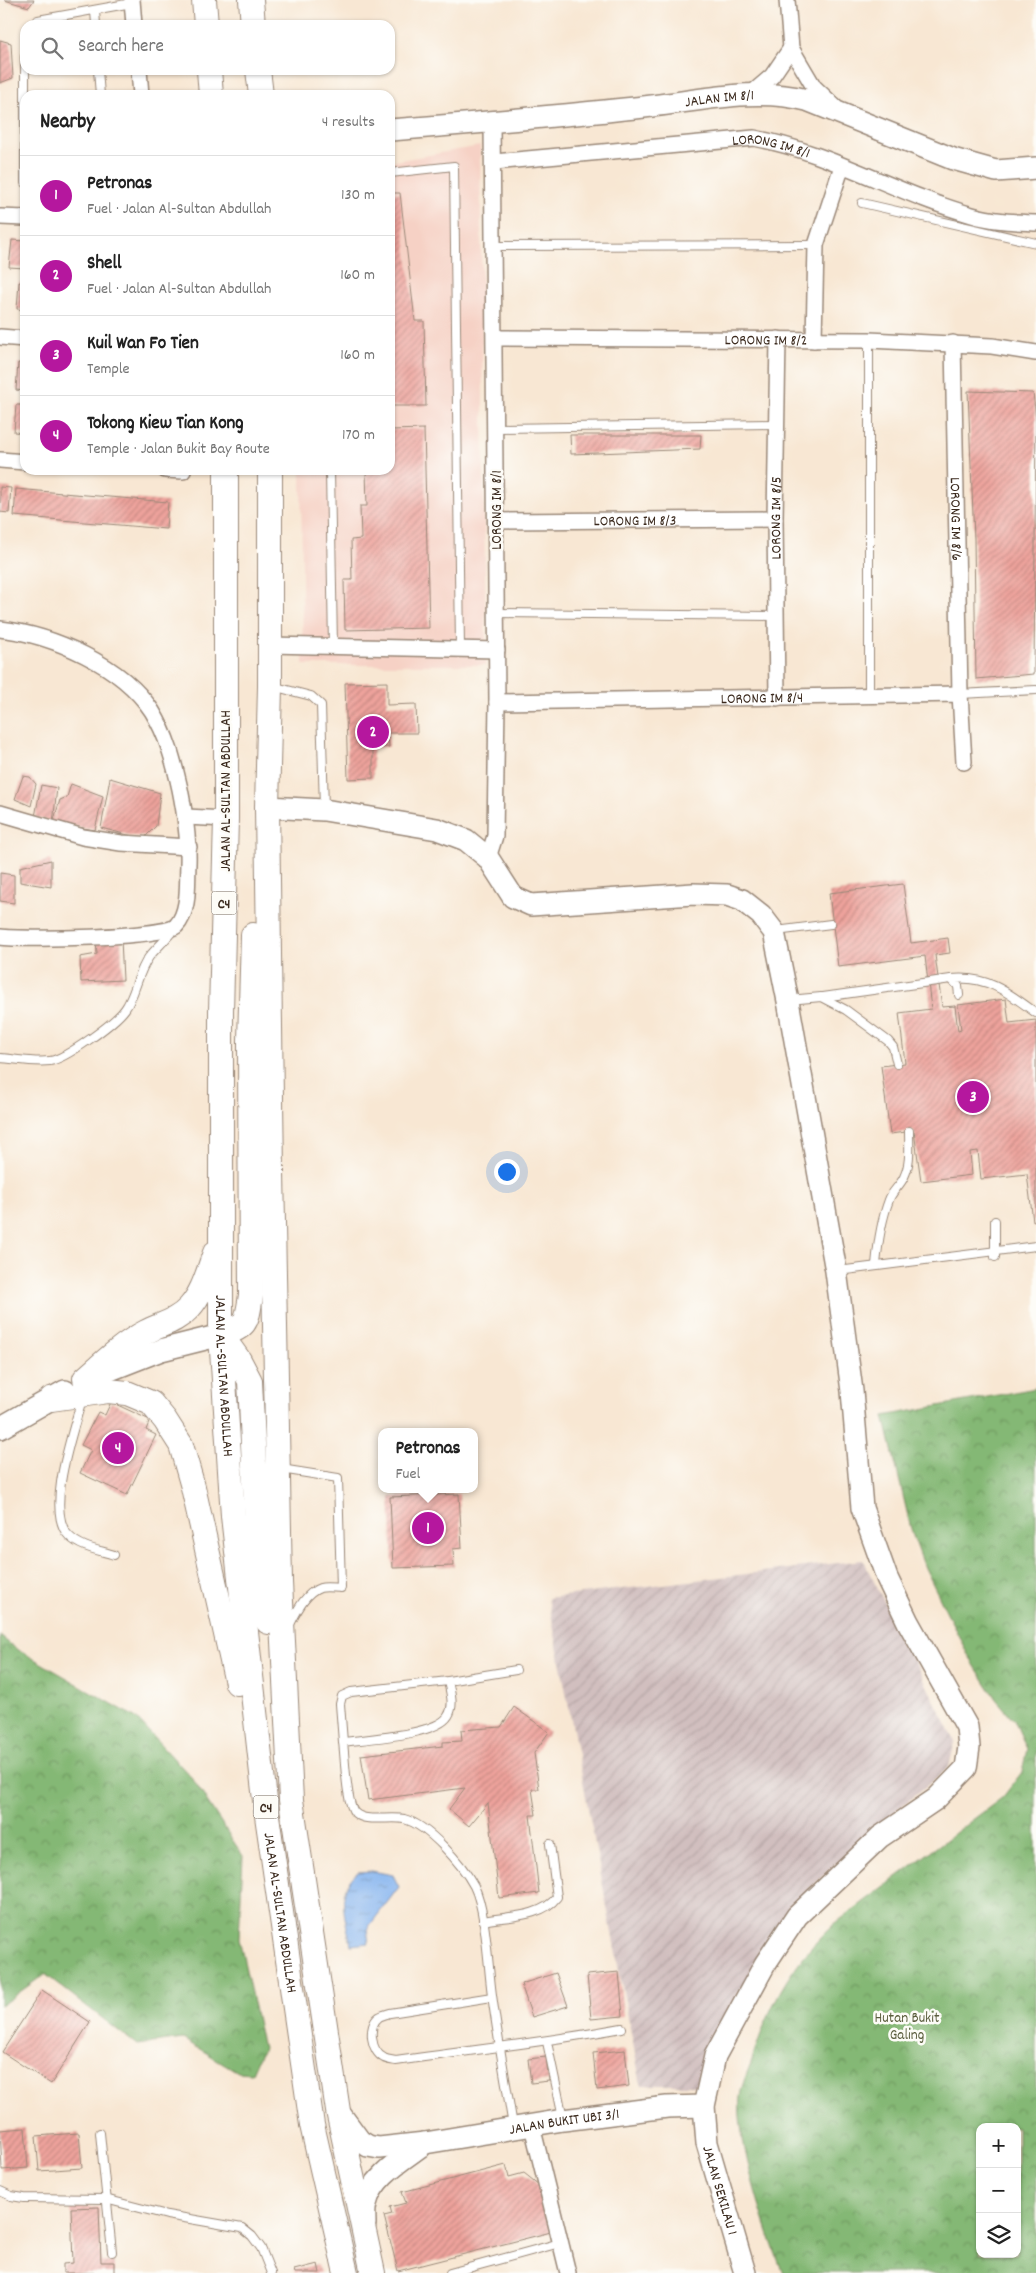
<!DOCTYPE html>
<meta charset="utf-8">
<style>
:root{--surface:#fff;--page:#f6f6f6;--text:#222;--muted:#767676;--line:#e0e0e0;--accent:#b5179e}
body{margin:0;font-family:Dekko,sans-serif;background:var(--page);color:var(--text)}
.controls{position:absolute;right:15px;bottom:15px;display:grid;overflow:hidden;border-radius:10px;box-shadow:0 1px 4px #0004}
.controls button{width:45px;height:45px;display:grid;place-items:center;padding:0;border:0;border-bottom:1px solid var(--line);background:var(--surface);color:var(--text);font:25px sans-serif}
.you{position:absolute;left:506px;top:1171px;width:18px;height:18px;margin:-12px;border:4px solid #fff;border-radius:50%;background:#1a73e8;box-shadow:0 0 0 8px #1a73e833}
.badge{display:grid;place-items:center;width:32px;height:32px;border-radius:50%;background:var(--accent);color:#fff;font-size:16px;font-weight:700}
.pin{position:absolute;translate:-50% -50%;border:2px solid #fff;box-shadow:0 1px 5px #0006}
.popup{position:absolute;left:378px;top:1428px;width:100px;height:65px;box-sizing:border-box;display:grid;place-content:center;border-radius:10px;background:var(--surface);filter:drop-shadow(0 1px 4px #0005);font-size:16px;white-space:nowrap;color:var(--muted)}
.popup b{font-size:19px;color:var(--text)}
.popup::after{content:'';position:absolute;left:50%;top:100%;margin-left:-10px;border:10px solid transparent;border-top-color:var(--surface)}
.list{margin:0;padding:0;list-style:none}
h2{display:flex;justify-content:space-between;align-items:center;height:65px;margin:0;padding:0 20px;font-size:21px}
h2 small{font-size:16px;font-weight:400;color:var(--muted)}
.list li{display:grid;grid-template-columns:32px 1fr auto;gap:15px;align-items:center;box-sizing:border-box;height:80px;padding:0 20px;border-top:1px solid var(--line)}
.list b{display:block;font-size:19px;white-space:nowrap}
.list p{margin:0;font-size:16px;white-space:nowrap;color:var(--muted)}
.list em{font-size:16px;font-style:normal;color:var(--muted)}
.icon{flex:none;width:28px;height:28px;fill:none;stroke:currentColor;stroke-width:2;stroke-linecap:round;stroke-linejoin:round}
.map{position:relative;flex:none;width:1036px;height:2273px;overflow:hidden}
.search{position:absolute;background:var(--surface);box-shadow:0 1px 4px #0004;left:20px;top:20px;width:375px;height:55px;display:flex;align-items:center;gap:12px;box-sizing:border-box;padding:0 18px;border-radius:15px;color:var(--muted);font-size:19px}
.panel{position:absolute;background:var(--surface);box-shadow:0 1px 4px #0004;left:20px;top:90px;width:375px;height:385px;border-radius:15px}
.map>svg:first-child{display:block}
.built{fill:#f6d1c5}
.industrial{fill:url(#industrial-furrows)}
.forest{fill:url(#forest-crowns);stroke:#607149;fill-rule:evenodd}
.water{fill:url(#water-ripples);stroke:#606f86}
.building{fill:url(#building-hatch)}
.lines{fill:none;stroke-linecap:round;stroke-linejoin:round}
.lane-casing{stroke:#9a8878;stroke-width:10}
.street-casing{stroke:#9a8878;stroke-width:18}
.secondary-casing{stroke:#9a8878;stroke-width:24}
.primary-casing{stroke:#9a8878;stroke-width:26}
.lane{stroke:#fff;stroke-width:8}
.street{stroke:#fff;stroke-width:15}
.secondary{stroke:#fff;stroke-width:21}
.primary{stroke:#fff;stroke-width:24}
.labels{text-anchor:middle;stroke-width:5;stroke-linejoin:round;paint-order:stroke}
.shield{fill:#fdfcf7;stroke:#75695f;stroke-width:1}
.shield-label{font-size:14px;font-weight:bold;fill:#3b2a1e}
.street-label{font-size:15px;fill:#3b2a1e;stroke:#fdfcf7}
.park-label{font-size:15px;fill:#5b5e3e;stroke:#fdfcf7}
</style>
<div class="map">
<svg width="1036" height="2273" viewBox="0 0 1036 2273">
<defs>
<pattern id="industrial-furrows" width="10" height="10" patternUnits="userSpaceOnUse" patternTransform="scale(1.25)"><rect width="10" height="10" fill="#d1bfbf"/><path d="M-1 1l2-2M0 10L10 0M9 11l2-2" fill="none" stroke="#b4a4a4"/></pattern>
<pattern id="forest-crowns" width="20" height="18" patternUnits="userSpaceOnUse" patternTransform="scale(1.25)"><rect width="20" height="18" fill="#84b874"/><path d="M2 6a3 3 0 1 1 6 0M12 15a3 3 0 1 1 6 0" fill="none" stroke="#6d965f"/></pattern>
<pattern id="water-ripples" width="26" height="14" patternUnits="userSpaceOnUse" patternTransform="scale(1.25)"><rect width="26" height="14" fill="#85b4ef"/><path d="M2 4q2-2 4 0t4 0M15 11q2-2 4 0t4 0" fill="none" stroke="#6e93c1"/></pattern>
<pattern id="building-hatch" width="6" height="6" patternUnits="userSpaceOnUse" patternTransform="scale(1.25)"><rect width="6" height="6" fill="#eea39c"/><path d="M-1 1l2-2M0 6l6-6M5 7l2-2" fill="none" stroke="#c2857f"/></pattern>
</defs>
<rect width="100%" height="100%" fill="#fdfcf7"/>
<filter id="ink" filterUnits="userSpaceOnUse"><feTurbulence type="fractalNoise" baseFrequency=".02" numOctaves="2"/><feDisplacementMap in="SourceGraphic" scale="10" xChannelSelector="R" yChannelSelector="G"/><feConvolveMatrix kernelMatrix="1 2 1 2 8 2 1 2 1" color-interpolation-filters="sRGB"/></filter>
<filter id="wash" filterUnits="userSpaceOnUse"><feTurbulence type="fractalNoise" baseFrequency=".0096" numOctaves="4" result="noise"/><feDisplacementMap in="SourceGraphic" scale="20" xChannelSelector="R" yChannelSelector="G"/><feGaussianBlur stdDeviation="1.12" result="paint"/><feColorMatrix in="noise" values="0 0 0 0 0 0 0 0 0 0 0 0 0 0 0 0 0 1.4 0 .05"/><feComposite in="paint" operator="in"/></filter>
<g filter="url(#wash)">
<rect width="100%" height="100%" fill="#f8e7d3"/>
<polygon class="built" points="480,146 486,665 303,665 301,470 390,470 390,162"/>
<polygon class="industrial" points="863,1560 955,1741 949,1767 858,1842 787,1911 705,2051 697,2085 641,2085 548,1598"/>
<g class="forest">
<path d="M1036,1388V2273H783C767,2233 735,2138 740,2096C742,2084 748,2071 752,2060C770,2003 790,1966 833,1925L1003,1797L1022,1772L1027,1749L1014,1720L996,1699L969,1657L925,1568L912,1533L884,1416ZM980,2127H1017V2254H980Z"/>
<polygon points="0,1636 15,1648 135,1717 192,1778 243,1856 239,1938 263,2048 252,2073 238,2072 183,2039 137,2045 45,1974 0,2006"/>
</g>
<path class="water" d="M372,1871L393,1875L399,1887L367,1929L369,1943L351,1945C346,1919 334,1891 358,1872Z"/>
<g id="blocks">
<g class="building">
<polygon points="4,0 34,0 29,7"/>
<polygon points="0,40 11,43 13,78 0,83"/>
<polygon points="390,193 400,193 415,321 424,321 426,406 390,406"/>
<polygon points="12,240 25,241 25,268 9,267"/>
<polygon points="19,282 25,283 25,310 17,309"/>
<polygon points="18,363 25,364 25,391 16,390"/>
<polygon points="968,391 1033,393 1036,418 1034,674 976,679 974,539"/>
<polygon points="16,405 25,405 25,433 14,432"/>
<polygon points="424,429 429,628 345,630 344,580 352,580 351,540 361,539 360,506 367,506 366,470 390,470 390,430"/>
<polygon points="570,435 701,435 700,449 571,454"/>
<polygon points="0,487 11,488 9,513 0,512"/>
<polygon points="16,489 168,502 166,529 14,516"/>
<polygon points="387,682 387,705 416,704 417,733 388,733 389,747 373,747 373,778 348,779 345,683"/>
<polygon points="23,776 30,777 36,784 31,806 15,799"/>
<polygon points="110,778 160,793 156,826 145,837 132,836 101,828"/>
<polygon points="71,784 103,796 95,830 53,823 60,800 67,797"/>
<polygon points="41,785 57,788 53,823 35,817"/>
<polygon points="51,860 51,887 20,882 20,867"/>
<polygon points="0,873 14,875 14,903 0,901"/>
<polygon points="903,884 911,943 948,938 950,953 935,955 942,1007 955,1006 958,1031 961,1030 958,1005 1006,999 1009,1023 1036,1020 1036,1220 1033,1221 1027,1174 981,1179 978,1151 970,1152 972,1175 921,1181 914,1131 890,1134 881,1066 905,1063 899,1013 931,1009 925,956 838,967 829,893"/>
<polygon points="96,939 121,939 123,980 81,982 80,957 97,954"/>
<polygon points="111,1402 150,1420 146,1430 156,1435 127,1495 80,1473 91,1450 81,1445 98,1412 105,1415"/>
<polygon points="459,1494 462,1548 453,1549 454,1566 393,1568 390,1497"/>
<polygon points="514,1707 549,1732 534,1753 539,1789 532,1789 536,1815 530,1815 539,1893 499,1898 488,1803 469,1826 449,1809 465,1788 368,1800 361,1755 443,1746 443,1742 462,1741 461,1730 501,1727"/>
<polygon points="619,1972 623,2016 591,2019 587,1975"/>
<polygon points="556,1973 568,2006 532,2017 521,1984"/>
<polygon points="42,1990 90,2022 51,2084 2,2052"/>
<polygon points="625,2050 629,2086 597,2090 593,2053"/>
<polygon points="546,2057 549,2081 531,2083 528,2059"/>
<polygon points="25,2128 28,2168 2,2170 0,2130"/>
<polygon points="79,2133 82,2168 39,2171 36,2136"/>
<polygon points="506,2165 509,2177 524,2173 539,2185 551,2232 398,2271 384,2216 392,2214 390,2207 406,2203 402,2192"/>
<polygon points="99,2207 101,2262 114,2262 114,2273 63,2273 63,2264 73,2263 71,2208"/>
<polygon points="318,2264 320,2273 295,2273 294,2270"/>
</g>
</g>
</g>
<g filter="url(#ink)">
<use href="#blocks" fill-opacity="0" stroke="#9a8878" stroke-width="1"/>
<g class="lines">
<g class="lane-casing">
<g id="lane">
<polyline points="95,10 96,25"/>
<polyline points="38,20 132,3"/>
<polyline points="25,57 25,183"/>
<polyline points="98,70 100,95"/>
<polyline points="390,173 454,166 460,649"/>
<polyline points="862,203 1036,243"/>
<polyline points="495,246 816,245"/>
<polyline points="496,428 777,424"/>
<polyline points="330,470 333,647"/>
<polyline points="497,613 776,616"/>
<polyline points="272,686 311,696 321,705 324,808"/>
<polyline points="960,694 1036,690"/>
<polyline points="869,696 869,340"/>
<polyline points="776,931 831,924"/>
<path d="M959,995L958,986L951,979C987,975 1009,993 1036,1013"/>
<polyline points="823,997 951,979"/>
<polyline points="789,1000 821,997 846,1010 888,1041 893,1047 897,1064"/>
<path d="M0,1058C16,1059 33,1063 50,1061C65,1059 115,1023 125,1009C136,994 137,973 149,957C157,947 167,939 174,929"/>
<polyline points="995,1257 995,1221"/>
<path d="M876,1265C878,1243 881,1221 889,1200C892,1191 900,1186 904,1177C911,1163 909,1147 909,1131"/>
<polyline points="838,1271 1036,1246"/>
<path d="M82,1399C74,1429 44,1512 69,1536C81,1548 99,1550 114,1555"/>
<path d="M281,1469L338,1478L341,1588C335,1588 326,1586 320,1588C305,1593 296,1613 289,1626"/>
<path d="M448,1681C450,1692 455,1705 448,1716C437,1735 365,1739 343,1742C345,1756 346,1804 355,1813C366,1823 390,1816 404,1819C428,1825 462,1864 474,1886C486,1910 488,1966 492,1995C498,2039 506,2083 513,2126"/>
<polyline points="343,1742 340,1704 342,1696 351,1692 448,1681 516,1670"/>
<path d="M483,1921C507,1916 541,1918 557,1897L550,1844"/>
<path d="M492,1997L390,2013C387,2014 382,2015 379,2017C367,2026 371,2052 384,2058C387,2060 392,2060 396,2061C471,2050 547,2042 622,2028"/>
<polyline points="547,2042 563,2118"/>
<polyline points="100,2133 112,2252"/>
<polyline points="0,2191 11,2196 24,2198 105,2199 167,2215 242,2228 252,2236 261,2248 271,2273"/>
<polyline points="450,2273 560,2243"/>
</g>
</g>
<g class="street-casing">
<g id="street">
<polyline points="132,0 134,25"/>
<polyline points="787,0 791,48 814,87 835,107"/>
<polyline points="139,70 141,95"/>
<polyline points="751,94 772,76 791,48"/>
<path id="s1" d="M494,162L754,138C830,152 897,194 972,215C992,221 1015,222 1036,223"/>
<polyline points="0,217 25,218"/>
<polyline points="0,337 25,339"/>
<path id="s2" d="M495,338L869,340L992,346L1036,353"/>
<polyline points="814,340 816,245 842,166"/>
<path id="s3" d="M953,343L960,694"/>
<polyline points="0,460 25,462"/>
<polyline points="165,470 183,471"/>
<path id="s4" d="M496,521L775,519"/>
<path d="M0,629C53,635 122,665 152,711C167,735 174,762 180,789C185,814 189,838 188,864C187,883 190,911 176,926C164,938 22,940 0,937"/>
<polyline points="269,645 497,650"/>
<path id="s5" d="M777,698L775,519L778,339"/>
<path id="s6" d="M497,702L960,694L964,762"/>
<polyline points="0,813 83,837 121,843 189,847"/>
<polyline points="186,817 226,819"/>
<polyline points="488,858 495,836 497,702 492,122"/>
<polyline points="532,2126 568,2273"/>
</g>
</g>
<g class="secondary-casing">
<g id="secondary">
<path id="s7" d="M390,130C477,123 565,116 652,106C703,100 756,87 807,100L953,159L996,171L1036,168"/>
<path id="s8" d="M267,807L324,810L437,829L466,840L488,858L513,897L531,905L693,894L727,895L742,900L761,915L774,932L788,1001L836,1271L852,1391L862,1508L887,1578L908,1622L967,1727L969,1747L966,1768L936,1799L880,1837L797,1916L765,1964L715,2056L704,2106L707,2143L745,2273"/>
<polyline points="92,1377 161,1350 221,1335"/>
<polyline points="0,1428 65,1391"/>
<path id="s9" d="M338,2111L360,2141L368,2146L379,2148L425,2143L563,2120L667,2107L704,2106"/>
<path d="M365,2224C365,2218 364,2210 366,2204C372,2176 404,2159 425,2143"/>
</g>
</g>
<g class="primary-casing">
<g id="primary">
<polyline points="204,0 206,25"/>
<polyline points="251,0 253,25"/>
<polyline points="209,70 211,95"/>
<polyline points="258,70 261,95"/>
<path id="s10" d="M226,470V819L221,1011V1335L233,1516L266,1809L312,2125L346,2273"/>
<polyline points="270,470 270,686 267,807 272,1172 280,1582 291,1800 338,2111 373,2273"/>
<path d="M221,1335C248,1327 247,1321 251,1295L250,1041L253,935"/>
<polyline points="221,1335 239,1360 250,1381 258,1548 268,1622"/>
<path d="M85,1379C104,1362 123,1344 146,1332C161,1324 176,1322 189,1308C203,1293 208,1272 215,1253"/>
<polyline points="51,1399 108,1391 127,1393 151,1403 165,1420 181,1445 193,1487 237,1683"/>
</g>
</g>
<use href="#lane" class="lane"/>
<use href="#street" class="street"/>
<use href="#secondary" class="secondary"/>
<use href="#primary" class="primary"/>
</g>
</g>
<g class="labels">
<g class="shield">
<rect x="211.5" y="891.5" width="25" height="23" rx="4"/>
<rect x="253.5" y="1795.5" width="25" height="23" rx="4"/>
</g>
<g class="shield-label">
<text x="224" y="908">C4</text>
<text x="266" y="1812">C4</text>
</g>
<g class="street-label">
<text dy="5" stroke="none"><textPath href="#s7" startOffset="331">JALAN IM 8/1</textPath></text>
<text dy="5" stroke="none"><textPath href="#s1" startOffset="279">LORONG IM 8/1</textPath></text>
<text dy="5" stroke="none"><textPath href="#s2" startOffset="271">LORONG IM 8/2</textPath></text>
<text transform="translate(496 510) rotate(-90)" y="5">LORONG IM 8/1</text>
<text dy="5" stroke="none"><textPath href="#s5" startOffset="180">LORONG IM 8/5</textPath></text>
<text dy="5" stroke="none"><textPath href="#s3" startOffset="176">LORONG IM 8/6</textPath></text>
<text dy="5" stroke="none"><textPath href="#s4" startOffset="139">LORONG IM 8/3</textPath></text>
<text dy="5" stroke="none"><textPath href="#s6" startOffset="265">LORONG IM 8/4</textPath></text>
<text transform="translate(225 791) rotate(-90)" y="5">JALAN AL-SULTAN ABDULLAH</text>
<text dy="5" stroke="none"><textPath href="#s10" startOffset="906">JALAN AL-SULTAN ABDULLAH</textPath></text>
<text dy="5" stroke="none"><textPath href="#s10" startOffset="1446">JALAN AL-SULTAN ABDULLAH</textPath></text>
<text dy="5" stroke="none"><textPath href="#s9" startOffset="245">JALAN BUKIT UBI 3/1</textPath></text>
<text dy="5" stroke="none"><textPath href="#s8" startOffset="1948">JALAN SEKILAU 1</textPath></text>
</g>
<g class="park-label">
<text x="907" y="2022">Hutan Bukit<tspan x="907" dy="17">Galing</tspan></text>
</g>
</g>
</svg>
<div class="controls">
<button>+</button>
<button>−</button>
<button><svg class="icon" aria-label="layers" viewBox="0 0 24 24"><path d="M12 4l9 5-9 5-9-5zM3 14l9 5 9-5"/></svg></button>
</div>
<div class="you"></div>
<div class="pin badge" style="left:428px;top:1528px">1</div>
<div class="popup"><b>Petronas</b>Fuel</div>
<div class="pin badge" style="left:373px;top:732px">2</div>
<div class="pin badge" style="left:973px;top:1097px">3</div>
<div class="pin badge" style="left:118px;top:1448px">4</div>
<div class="search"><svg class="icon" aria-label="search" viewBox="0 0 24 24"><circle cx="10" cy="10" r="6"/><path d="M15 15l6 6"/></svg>Search here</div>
<section class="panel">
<h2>Nearby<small>4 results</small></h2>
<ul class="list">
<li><span class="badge">1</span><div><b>Petronas</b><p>Fuel · Jalan Al-Sultan Abdullah</p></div><em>130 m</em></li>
<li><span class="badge">2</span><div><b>Shell</b><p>Fuel · Jalan Al-Sultan Abdullah</p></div><em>160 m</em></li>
<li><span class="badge">3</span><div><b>Kuil Wan Fo Tien</b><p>Temple</p></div><em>160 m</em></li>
<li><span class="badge">4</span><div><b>Tokong Kiew Tian Kong</b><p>Temple · Jalan Bukit Bay Route</p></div><em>170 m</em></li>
</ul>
</section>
</div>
